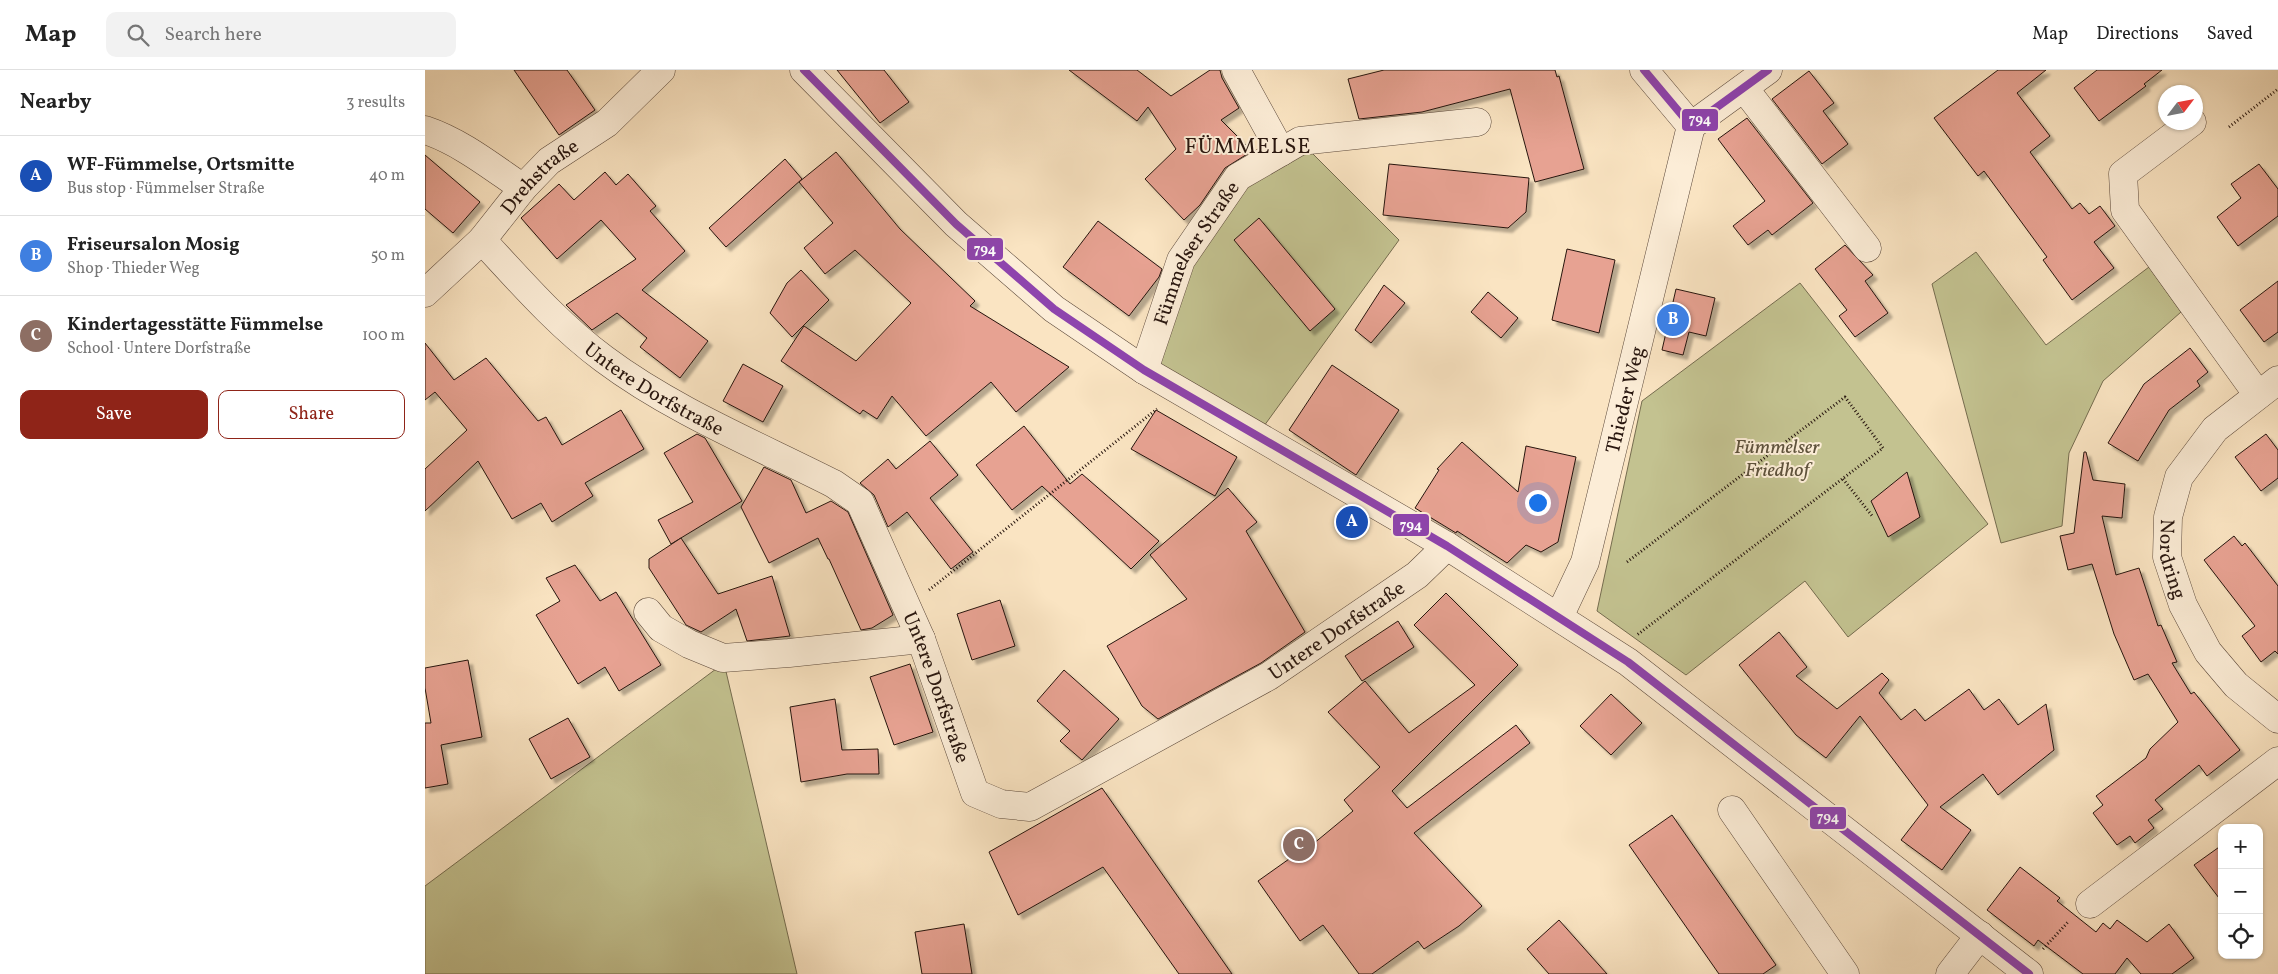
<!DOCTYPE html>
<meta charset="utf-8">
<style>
:root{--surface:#fff;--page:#f2f2f2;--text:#222;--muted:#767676;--line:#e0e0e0;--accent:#8f2418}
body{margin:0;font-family:Vollkorn,serif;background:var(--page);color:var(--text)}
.controls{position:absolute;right:15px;bottom:15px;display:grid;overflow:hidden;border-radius:10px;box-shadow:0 1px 4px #0004}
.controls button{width:45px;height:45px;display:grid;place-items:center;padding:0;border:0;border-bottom:1px solid var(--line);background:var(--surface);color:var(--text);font:25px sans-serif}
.compass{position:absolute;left:1733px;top:15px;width:45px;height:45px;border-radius:50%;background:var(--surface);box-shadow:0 1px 4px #0004;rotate:58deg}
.you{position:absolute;left:1112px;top:432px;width:18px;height:18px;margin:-12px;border:4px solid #fff;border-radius:50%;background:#1a73e8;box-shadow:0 0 0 8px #1a73e833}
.badge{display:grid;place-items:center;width:32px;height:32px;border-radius:50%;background:var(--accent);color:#fff;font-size:16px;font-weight:700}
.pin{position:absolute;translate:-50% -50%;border:2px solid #fff;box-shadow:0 1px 5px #0006}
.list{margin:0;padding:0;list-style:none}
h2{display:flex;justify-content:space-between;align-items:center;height:65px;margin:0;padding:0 20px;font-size:21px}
h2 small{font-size:16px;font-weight:400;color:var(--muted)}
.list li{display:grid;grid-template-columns:32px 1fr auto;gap:15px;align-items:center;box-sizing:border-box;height:80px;padding:0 20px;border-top:1px solid var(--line)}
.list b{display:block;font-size:19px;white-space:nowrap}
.list p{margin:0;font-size:16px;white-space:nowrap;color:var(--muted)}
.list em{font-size:16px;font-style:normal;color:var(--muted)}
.actions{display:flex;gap:10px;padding:15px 20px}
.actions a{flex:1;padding:11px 0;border:1px solid var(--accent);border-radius:10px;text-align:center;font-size:18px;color:var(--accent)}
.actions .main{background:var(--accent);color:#fff}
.icon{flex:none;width:28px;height:28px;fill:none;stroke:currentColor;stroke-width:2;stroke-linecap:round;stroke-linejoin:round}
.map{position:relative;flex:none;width:1853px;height:904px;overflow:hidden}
header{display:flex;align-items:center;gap:30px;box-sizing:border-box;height:70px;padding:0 25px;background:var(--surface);border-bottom:1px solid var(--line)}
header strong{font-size:24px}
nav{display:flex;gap:28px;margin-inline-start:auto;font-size:18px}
.search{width:350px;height:45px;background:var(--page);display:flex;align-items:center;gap:12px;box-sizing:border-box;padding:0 18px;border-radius:10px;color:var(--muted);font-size:19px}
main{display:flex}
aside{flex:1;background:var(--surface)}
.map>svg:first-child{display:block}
.green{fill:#c3c290;stroke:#756c4f}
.building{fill:#e7a292;stroke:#27150e;filter:url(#shadow)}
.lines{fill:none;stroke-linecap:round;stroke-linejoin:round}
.minor-casing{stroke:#5c493b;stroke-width:29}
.path{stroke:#27150e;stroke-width:3;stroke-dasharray:1 2.5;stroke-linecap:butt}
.minor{stroke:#fcedd7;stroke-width:28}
.bus-1-casing{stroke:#fcedd7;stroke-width:11}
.bus-1{stroke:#8e44ad;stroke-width:8}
.labels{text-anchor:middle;stroke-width:4;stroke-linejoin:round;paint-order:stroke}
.street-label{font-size:20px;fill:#27150e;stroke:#fcedd7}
.park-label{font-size:20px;font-style:italic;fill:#5e523c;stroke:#fcedd7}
.quarter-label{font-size:22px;letter-spacing:1px;fill:#27150e;stroke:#fcedd7}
.line-badge{stroke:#fcedd7;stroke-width:2}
.badge-label{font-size:14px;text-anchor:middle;font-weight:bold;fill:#fff}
</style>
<header>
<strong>Map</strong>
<div class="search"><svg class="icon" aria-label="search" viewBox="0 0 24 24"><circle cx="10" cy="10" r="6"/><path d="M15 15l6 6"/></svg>Search here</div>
<nav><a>Map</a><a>Directions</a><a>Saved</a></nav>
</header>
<main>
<aside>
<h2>Nearby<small>3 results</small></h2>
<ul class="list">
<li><span class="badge" style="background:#1a4fb4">A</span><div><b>WF-Fümmelse, Ortsmitte</b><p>Bus stop · Fümmelser Straße</p></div><em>40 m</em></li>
<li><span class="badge" style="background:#3f7fe0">B</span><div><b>Friseursalon Mosig</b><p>Shop · Thieder Weg</p></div><em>50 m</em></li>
<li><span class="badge" style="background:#8d6e63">C</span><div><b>Kindertagesstätte Fümmelse</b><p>School · Untere Dorfstraße</p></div><em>100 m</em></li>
</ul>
<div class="actions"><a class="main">Save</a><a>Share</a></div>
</aside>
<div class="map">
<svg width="1853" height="904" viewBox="0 0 1853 904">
<defs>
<filter id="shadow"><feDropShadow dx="4.5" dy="4.5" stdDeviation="1" flood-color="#0004"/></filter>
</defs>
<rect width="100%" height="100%" fill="#fae4c2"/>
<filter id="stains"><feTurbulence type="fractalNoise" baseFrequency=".004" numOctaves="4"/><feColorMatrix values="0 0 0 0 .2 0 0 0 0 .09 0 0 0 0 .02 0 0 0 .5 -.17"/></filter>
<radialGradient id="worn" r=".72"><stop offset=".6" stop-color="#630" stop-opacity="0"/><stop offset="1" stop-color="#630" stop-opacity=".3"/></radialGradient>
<g class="green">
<polygon points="875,71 974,170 831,367 719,300 756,190 813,107"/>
<polygon points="1551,182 1621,275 1724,197 1756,242 1678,311 1644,383 1637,456 1576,473 1507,214"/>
<polygon points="1375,213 1563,454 1423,567 1380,511 1261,605 1172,541 1217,331"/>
<polygon points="299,593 372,904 0,904 0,816"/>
</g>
<g class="building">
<polygon points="89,0 142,0 170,40 134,65"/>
<polygon points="412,0 459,0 484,32 455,53"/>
<polygon points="644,0 712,0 746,26 785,0 795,0 797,8 814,38 796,50 827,81 800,98 775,135 759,150 720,109 751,79 723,37 712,51"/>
<polygon points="959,0 1130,0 1132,7 1134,6 1159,99 1110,112 1085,19 997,42 934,49 923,9"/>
<polygon points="1573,0 1621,0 1592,23 1625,66 1605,82 1647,139 1655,133 1664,144 1675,136 1690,156 1669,172 1689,198 1647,230 1618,190 1622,187 1559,101 1553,106 1509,48"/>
<polygon points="1672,0 1737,0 1719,14 1721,16 1674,51 1649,18"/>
<polygon points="1384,1 1409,33 1398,41 1423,74 1397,94 1347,29"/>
<polygon points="1322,48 1388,133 1347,165 1343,160 1323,175 1308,156 1340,131 1293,69"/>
<polygon points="411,82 475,159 550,231 545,236 644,297 591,342 566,312 501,366 467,326 452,349 438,340 435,344 356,291 379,256 431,291 486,233 430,180 400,204 379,178 408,153 374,112"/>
<polygon points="0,85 55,132 28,163 0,139"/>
<polygon points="360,89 377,109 301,177 284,158"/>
<polygon points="964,94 1104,108 1101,142 1083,158 958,145"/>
<polygon points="1834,94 1853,119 1853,146 1813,176 1792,147 1816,128 1806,114"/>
<polygon points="180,102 191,115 203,104 231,136 225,141 260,181 217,220 283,271 255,308 215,277 222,268 192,243 167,260 141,235 211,189 176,150 132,189 96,148 134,114 149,130"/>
<polygon points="834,148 910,239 885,261 809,170"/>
<polygon points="673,151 737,199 734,207 704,246 638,197"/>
<polygon points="1420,175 1448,205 1440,211 1463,243 1430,267 1414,246 1422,240 1390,199"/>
<polygon points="1142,179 1190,190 1174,263 1127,250"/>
<polygon points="376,200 404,230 367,267 345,243 362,213"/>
<polygon points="1853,211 1853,262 1839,272 1815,240"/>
<polygon points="959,215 980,233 946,273 930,260"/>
<polygon points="1251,219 1290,228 1281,266 1264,262 1258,285 1237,280"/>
<polygon points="1063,222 1093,248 1076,268 1046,242"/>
<polygon points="0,273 29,310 61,288 113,351 121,347 137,375 196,340 219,379 160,413 168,426 127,452 116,433 87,449 53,391 0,441 0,399 42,360 10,322 0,330"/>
<polygon points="1765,278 1783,302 1772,311 1775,316 1744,340 1713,391 1683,373 1719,314"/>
<polygon points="318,294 358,316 338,352 298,331"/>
<polygon points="907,295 974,340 931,405 864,360"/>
<polygon points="731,340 812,387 790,426 706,379"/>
<polygon points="599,356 645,414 657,404 734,471 706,499 617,416 587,440 551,395"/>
<polygon points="272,364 280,368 317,431 246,474 233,450 268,432 239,383"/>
<polygon points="1841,364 1853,380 1853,408 1836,421 1810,387"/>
<polygon points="505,371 533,405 505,428 548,482 526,499 482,442 463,457 449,425 435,413 463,389 471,399"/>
<polygon points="1037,372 1093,422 1101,376 1151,387 1133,472 1116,482 1101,475 1082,493 1032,461 1031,463 990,438 1014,400 1012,399"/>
<polygon points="1659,382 1661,382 1668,410 1700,414 1697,448 1677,446 1691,505 1714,498 1733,556 1736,555 1752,592 1747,593 1766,624 1769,622 1815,680 1782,706 1774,695 1730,730 1738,739 1723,750 1729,758 1710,773 1705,766 1692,775 1668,743 1678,735 1671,726 1721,688 1725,679 1753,652 1723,604 1709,610 1689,564 1667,494 1643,500 1635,466 1649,463"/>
<polygon points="339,397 366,410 381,443 406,431 423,442 468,545 447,558 436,560 404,489 403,489 393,468 344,493 316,437"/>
<polygon points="1482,402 1495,447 1463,467 1446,431"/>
<polygon points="803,418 832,452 821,461 880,562 836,593 733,649 717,636 682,576 762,529 725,485"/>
<polygon points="1809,466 1817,476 1820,473 1853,516 1853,584 1850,581 1836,592 1817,566 1830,556 1779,490"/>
<polygon points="256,468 293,524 347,506 365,566 322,571 311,539 276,562 261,555 224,498 224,489"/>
<polygon points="150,495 175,531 191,522 236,595 194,621 180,597 153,614 111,545 135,531 121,508"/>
<polygon points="1021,523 1093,595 967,721 982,738 1091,655 1105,673 989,763 1057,836 1034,856 999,879 993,871 947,904 934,904 898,855 875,871 833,811 881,777 882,779 928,741 919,730 955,697 903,642 940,611 984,663 1050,615 989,555"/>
<polygon points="575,530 590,576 547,590 532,544"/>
<polygon points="973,551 989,577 937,611 920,586"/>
<polygon points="1354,562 1382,597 1371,606 1412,639 1457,603 1464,610 1454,623 1476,650 1490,639 1500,651 1544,619 1559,640 1574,629 1593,655 1621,634 1629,680 1573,725 1558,704 1515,737 1546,760 1517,800 1476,770 1503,735 1435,646 1401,688 1371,665 1314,595"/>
<polygon points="43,590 57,667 16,675 23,714 0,718 0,653 6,653 0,618 0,598"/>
<polygon points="485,594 508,662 469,675 445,607"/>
<polygon points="639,600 694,649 657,690 635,671 645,661 612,631"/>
<polygon points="1186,624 1217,653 1186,685 1155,656"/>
<polygon points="410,629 417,680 453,679 454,704 422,704 376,712 365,637"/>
<polygon points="143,648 165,687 126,709 104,669"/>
<polygon points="677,718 807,904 754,904 678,797 593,845 564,782"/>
<polygon points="1247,745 1351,895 1338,904 1294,904 1204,775"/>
<polygon points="1797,775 1797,832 1769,795"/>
<polygon points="1595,797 1635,828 1632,831 1671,862 1678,853 1685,859 1692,850 1722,872 1744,854 1769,888 1747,904 1716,904 1702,888 1690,904 1658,904 1613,870 1609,876 1562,840"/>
<polygon points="1134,850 1182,904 1124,904 1102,879"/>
<polygon points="539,854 547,904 497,904 490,862"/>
</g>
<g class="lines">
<g class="minor-casing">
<g id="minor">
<polyline points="379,0 531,154 629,239 719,300 1022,476 1203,592 1604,904"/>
<polyline points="811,0 856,82"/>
<polyline points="1219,0 1266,56"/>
<polyline points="1319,18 1442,178"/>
<polyline points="1767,52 1698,104 1700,140 1833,325"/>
<path d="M0,60C36,72 67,97 98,118"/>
<path id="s1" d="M57,170C95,211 133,255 179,289C247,340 332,375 409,414L435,432L496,569L550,723L576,734L605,737L844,606L992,505L1022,476"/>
<path id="s2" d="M0,223L57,170L98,118L124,91L182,53L236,0"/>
<path id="s3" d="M719,300L756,190L813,107L875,71L1052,52"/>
<path id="s4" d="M1853,310L1790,359L1754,407L1743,447L1742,487L1758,535L1783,582L1811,615L1853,649"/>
<polyline points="223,542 236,558 264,574 298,588 364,583 496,569"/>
<path id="s5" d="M1134,547L1160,492L1266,56L1343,0"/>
<polyline points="1307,740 1420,904"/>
<polyline points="1665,834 1853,691"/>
<polyline points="1525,904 1555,865"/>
</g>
</g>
<g class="path">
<polyline points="1804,57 1853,19"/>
<polyline points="1418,409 1448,447"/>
<polyline points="1202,492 1420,327 1458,378 1212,565"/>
<polyline points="504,520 732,339"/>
<polyline points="1618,879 1644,851"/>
</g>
<use href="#minor" class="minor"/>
<g class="bus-1-casing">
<g id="bus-1">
<polyline points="379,0 531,154 629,239 719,300 1022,476 1203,592 1604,904"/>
<polyline points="1219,0 1266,56 1343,0"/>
</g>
</g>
<use href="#bus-1" class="bus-1"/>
</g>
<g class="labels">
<g class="street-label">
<text dy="7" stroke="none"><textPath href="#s2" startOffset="164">Drehstraße</textPath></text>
<text dy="7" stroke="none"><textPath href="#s3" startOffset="129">Fümmelser Straße</textPath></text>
<text dy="7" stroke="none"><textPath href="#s1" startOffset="229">Untere Dorfstraße</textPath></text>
<text dy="7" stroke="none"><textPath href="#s5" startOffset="228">Thieder Weg</textPath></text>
<text dy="7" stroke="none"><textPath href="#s4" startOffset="224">Nordring</textPath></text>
<text dy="7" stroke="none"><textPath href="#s1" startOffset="1189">Untere Dorfstraße</textPath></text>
<text dy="7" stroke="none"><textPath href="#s1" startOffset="665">Untere Dorfstraße</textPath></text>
</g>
<g class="park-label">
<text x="1352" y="383">Fümmelser<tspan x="1352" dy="23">Friedhof</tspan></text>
</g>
<g class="quarter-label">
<text x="823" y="83">FÜMMELSE</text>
</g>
</g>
<g class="line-badge">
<rect x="1256" y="38" width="38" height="24" rx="5" fill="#8e44ad"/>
<rect x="541" y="167" width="38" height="24" rx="5" fill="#8e44ad"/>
<rect x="967" y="443" width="38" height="24" rx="5" fill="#8e44ad"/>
<rect x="1384" y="736" width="38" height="24" rx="5" fill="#8e44ad"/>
</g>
<g class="badge-label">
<text x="1275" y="54">794</text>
<text x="560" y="184">794</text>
<text x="986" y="460">794</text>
<text x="1403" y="752">794</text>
</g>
<rect width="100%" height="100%" filter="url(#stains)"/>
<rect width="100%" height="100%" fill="url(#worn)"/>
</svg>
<div class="controls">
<button>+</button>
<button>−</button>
<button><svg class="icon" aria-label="locate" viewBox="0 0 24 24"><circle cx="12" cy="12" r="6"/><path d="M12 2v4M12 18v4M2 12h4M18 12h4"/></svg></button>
</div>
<svg class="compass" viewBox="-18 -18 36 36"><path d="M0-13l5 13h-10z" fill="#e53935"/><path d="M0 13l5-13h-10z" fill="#767676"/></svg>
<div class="you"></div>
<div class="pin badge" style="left:927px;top:452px;background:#1a4fb4">A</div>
<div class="pin badge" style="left:1248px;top:250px;background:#3f7fe0">B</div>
<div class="pin badge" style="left:874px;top:775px;background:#8d6e63">C</div>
</div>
</main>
